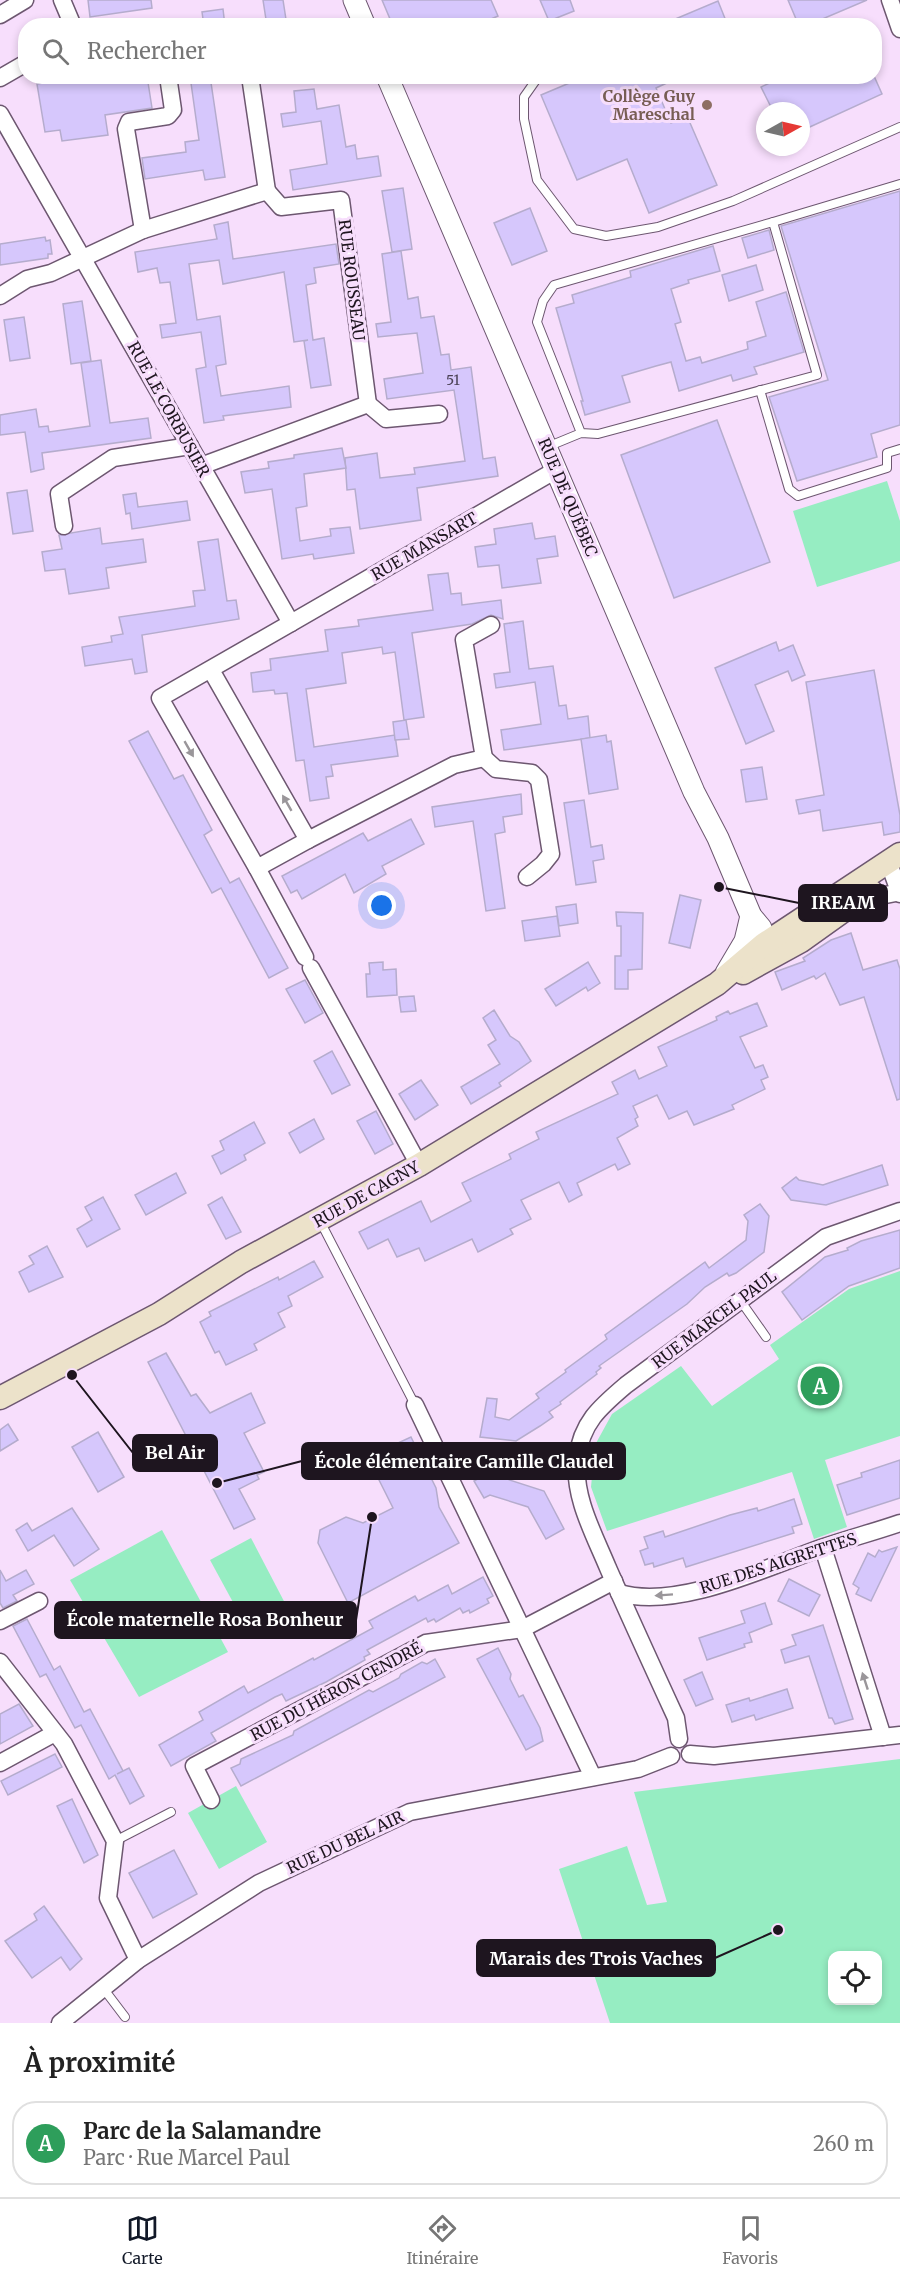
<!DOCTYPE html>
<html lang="fr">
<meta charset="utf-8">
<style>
:root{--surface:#fff;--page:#f6f6f6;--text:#222;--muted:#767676;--line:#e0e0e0;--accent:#111827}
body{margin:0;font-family:Merriweather,serif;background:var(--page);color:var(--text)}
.controls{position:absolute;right:18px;bottom:18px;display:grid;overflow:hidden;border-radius:12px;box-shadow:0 3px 9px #0003}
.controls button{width:54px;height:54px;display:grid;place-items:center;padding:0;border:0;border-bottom:2px solid var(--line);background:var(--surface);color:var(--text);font:30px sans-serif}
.compass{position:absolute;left:756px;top:102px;width:54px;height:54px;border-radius:50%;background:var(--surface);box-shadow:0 3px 9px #0003;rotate:82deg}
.you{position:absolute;left:382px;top:906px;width:21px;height:21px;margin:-15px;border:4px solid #fff;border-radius:50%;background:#1a73e8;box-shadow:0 0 0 9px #1a73e833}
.badge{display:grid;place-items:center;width:39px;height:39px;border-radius:50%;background:var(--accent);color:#fff;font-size:20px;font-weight:700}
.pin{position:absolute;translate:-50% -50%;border:3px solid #fff;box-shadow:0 2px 6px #0006}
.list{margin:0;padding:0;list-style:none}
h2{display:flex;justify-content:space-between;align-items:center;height:78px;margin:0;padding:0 24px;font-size:26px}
h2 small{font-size:20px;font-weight:400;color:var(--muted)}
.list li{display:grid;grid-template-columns:39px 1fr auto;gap:18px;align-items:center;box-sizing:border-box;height:84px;margin:0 12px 12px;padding:0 12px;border:2px solid var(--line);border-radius:24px}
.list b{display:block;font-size:22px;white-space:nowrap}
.list p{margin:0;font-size:20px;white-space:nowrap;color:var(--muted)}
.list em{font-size:20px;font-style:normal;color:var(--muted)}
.icon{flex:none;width:33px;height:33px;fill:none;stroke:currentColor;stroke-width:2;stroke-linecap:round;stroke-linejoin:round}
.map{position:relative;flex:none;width:900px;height:2023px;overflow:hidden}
.search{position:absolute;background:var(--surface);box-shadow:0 3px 9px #0003;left:18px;right:18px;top:18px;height:66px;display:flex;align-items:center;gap:15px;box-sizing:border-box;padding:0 21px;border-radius:24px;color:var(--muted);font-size:22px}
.sheet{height:174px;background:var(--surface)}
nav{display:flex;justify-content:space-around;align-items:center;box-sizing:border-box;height:84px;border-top:2px solid var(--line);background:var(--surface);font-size:16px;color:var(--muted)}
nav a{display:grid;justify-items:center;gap:3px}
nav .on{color:var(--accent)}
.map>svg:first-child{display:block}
.green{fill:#96edc2;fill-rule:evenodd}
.building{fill:#d6c7fc;stroke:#b5accd;stroke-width:1.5}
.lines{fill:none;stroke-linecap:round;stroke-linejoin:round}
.service-casing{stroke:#6d5770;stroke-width:10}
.minor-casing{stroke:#6d5770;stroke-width:19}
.tertiary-casing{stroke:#6d5770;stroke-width:23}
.secondary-casing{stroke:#6d5770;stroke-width:25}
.service{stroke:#fff;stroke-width:8}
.minor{stroke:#fff;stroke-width:16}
.tertiary{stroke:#fff;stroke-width:21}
.secondary{stroke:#ece2ca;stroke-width:22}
.oneway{fill:#9a969a}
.education-dot{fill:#8d6e63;stroke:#f7defc;stroke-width:2}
.labels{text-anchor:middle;stroke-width:6;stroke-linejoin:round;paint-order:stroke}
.number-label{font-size:14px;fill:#4c4256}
.education-label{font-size:16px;font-weight:bold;fill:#785e54;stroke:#f7defc;text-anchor:end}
.street-label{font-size:16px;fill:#1e151f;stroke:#f7defc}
.leader{fill:none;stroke:#1e151f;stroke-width:2}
.callout-dot{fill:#1e151f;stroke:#f7defc;stroke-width:2}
.callout{fill:#1e151f;stroke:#1e151f;stroke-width:2}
.callout-label{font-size:18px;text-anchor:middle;font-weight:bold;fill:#fff}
</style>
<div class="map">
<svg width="900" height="2023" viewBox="0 0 900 2023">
<rect width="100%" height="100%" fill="#f7defc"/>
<g class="green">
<polygon points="887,481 900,521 900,561 817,587 793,511"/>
<polygon points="900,1271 900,1436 825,1460 847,1527 814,1539 792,1472 607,1531 591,1487 595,1445 612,1414 681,1366 712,1406 779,1359 770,1345 849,1289"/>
<polygon points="162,1530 228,1652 139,1697 70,1580"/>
<polygon points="251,1538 287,1607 247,1628 210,1560"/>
<path d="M900,1759V2023H610L559,1869L627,1846L647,1905L667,1902L634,1792ZM832,1956H878V2000H832Z"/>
<polygon points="236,1786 267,1842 219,1869 188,1813"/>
</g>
<g class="building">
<polygon points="88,0 151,0 152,8 90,17"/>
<polygon points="263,0 283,0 287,26 267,26"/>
<polygon points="382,0 491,0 498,16 475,26 393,26"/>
<polygon points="540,0 570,0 574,11 549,21"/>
<polygon points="788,0 867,0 806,26 799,26"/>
<polygon points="718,1 728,26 661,26 661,25"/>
<polygon points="223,9 225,26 204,26 202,12"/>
<polygon points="52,76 147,76 152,108 105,115 108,135 62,141 60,130 45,132 37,84 53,81"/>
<polygon points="190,76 210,76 225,177 205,180 203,170 145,179 142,158 186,152 185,142 199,140"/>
<polygon points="586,76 682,76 656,88 671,123 687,116 717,185 649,213 627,159 577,180 541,95"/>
<polygon points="785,76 874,76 882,94 801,131 801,111 773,111 761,87"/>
<polygon points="314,89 317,109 339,105 346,147 355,145 357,159 378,156 381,176 293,190 290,170 327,164 321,121 283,127 281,114 296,112 294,91"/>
<polygon points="403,188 412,249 392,252 382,191"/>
<polygon points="900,191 900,425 871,434 877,457 797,481 769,397 828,380 781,226"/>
<polygon points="530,208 547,251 512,265 494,223"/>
<polygon points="228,222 233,259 336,244 339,264 314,268 316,283 306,285 313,340 324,338 331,385 311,388 304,341 308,340 294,342 284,272 223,284 219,260 189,264 197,320 220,316 226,364 216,366 221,396 289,386 291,407 223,416 224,420 204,423 196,369 206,367 201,332 162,338 160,325 176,323 170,282 160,283 157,268 138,272 135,252 217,239 214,225"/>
<polygon points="769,230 774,250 748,258 742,238"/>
<polygon points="45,237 46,241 50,240 52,254 48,254 48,258 0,265 0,244"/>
<polygon points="713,246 720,271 688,280 689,283 671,289 681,322 675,324 686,361 700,357 702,363 748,349 747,342 766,336 756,302 786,292 804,352 754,367 757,374 733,381 731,375 679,391 671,362 656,366 622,376 630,402 585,415 581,401 583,401 556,308 574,303 572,295 631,277 630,271"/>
<polygon points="401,251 408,299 418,297 421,318 434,316 441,355 449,354 451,370 471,367 483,459 495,457 498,476 417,488 421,520 360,529 355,489 347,490 345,458 377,453 380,478 415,474 414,468 465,461 454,390 387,399 384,379 423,373 417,333 378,337 376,324 391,322 382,254"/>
<polygon points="756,265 763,290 729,301 722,275"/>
<polygon points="82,301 91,361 71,364 63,304"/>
<polygon points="24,317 30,358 10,361 4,320"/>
<polygon points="101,360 110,423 148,418 151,438 42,453 44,469 31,472 25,432 0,435 0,415 36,409 39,427 48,426 49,432 90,426 81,363"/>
<polygon points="717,420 770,562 674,598 621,455"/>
<polygon points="342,448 346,468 304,474 307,506 296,508 300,541 331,536 330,529 350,527 354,553 314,559 313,554 282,559 272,489 245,493 241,472 269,468 268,462 294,458 294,455"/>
<polygon points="27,490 33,531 13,534 7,493"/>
<polygon points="136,493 138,507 187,501 190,520 132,529 130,513 126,514 123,495"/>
<polygon points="532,523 535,539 555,536 558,556 537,559 541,583 502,588 499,565 478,567 475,547 496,544 494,529"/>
<polygon points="100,528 102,544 143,539 146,562 106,568 109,588 69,594 65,569 45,571 42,552 62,549 59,535"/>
<polygon points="218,539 227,601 236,600 239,619 142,635 147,672 135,674 132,659 85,666 82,647 112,642 111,636 123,634 119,617 195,606 193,591 205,590 198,542"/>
<polygon points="448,573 451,594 461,593 462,605 501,600 503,619 491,615 472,624 412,633 424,717 404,720 395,652 383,654 382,647 342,653 346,683 306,689 314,747 395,735 398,756 331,765 333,776 326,777 329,798 310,801 304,760 296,761 287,693 275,694 274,690 253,692 251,673 271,670 270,659 328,651 325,630 359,626 358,620 433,610 428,575"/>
<polygon points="523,621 529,669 553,666 559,706 566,705 568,719 588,716 590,738 504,750 501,730 541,724 535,682 496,688 494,674 510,672 504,624"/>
<polygon points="776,642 779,651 793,645 805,675 792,681 788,671 755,685 774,731 746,744 715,668"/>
<polygon points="874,670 900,815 900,832 884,835 882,822 823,831 820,810 799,814 796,800 824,795 806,682"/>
<polygon points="406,720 409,739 395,740 393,722"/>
<polygon points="148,731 174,779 183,775 212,830 204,835 230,883 239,878 288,968 269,978 221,888 212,893 129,741"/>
<polygon points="606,735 607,742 611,741 618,789 589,794 581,739"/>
<polygon points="762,767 767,799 746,802 741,770"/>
<polygon points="521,794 522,814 503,817 505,832 495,834 505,908 486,911 473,821 435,827 432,807"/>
<polygon points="584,800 591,847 602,845 604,859 593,861 596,882 576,885 564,803"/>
<polygon points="411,819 424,844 382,866 386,874 354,893 345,874 302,899 297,890 291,893 282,876 363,833 368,841"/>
<polygon points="680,895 701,900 690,948 669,943"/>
<polygon points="576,904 578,923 559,926 556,907"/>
<polygon points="616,912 643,913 642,969 628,970 628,989 615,989 615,956 621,956 621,926 617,926"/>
<polygon points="557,916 560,936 525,941 522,921"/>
<polygon points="851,933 863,970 897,960 900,969 900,1099 897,1100 864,997 840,1005 825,973 816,979 814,976 782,990 775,972 805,961 803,958 831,940"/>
<polygon points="383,962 383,970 396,969 397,995 367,997 366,974 370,974 369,963"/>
<polygon points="588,962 600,983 588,991 586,987 556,1006 545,989"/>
<polygon points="305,980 323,1013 305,1023 286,989"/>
<polygon points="414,996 416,1011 401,1012 399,997"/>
<polygon points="757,1003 767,1026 740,1037 755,1068 763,1065 768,1077 761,1080 765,1089 732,1105 734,1109 694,1125 687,1111 669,1119 657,1095 633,1106 638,1117 635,1119 638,1126 617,1138 630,1164 618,1170 615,1164 577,1183 582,1195 569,1202 559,1182 521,1200 531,1219 510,1229 513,1234 478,1252 472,1239 425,1261 419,1248 397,1257 388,1239 368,1249 359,1232 421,1201 431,1222 471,1201 462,1183 511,1159 509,1154 539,1139 536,1132 618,1094 612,1082 635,1070 639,1079 667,1066 658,1047 717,1020 716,1017 728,1011 730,1014"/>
<polygon points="494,1010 510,1036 519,1042 531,1061 499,1083 501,1086 471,1104 461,1087 500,1064 488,1045 496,1040 483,1018"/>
<polygon points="332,1051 350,1085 332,1094 314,1061"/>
<polygon points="421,1080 438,1105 415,1120 399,1094"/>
<polygon points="376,1111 393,1144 375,1154 357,1121"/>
<polygon points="314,1119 324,1139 300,1153 289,1133"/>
<polygon points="254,1122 265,1143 244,1155 246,1160 221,1174 212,1156 224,1150 220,1141"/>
<polygon points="882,1165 888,1185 826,1205 791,1200 782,1188 796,1177 799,1180 823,1185"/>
<polygon points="176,1173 186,1193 146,1215 135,1195"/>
<polygon points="103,1197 120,1229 87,1247 77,1229 92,1220 85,1207"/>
<polygon points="222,1197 241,1232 226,1239 208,1205"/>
<polygon points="760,1204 769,1216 764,1252 736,1273 729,1276 727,1273 705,1287 687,1304 599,1366 601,1368 596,1372 597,1374 560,1402 561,1404 549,1412 553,1417 540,1426 516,1441 480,1437 487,1398 497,1399 495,1417 509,1420 539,1398 536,1394 566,1372 565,1370 607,1339 605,1335 705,1262 709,1268 746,1240 748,1221 744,1215"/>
<polygon points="900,1230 900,1268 849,1286 802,1320 782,1292 825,1257 848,1250 847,1248 861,1241"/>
<polygon points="47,1246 63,1277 29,1292 19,1272 34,1264 29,1256"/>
<polygon points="314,1261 323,1277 288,1296 292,1306 278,1313 285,1327 254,1344 257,1350 226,1365 219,1351 215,1353 200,1322 211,1316 209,1312 225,1304 278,1277 279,1280"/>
<polygon points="166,1353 191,1396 196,1394 210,1413 251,1393 265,1423 244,1433 264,1472 257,1475 259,1479 239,1489 255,1519 234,1529 148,1362"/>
<polygon points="8,1424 18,1440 0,1451 0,1430"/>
<polygon points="98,1432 124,1477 98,1492 72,1447"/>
<polygon points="411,1437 436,1488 439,1507 459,1543 348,1603 318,1543 320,1530 346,1517 363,1523 393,1508 371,1464 374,1454"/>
<polygon points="900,1460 900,1498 847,1515 837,1485 862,1477 861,1473"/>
<polygon points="488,1473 544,1491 564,1529 546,1539 528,1507 490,1495 484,1498 474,1481"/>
<polygon points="794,1499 802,1524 792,1527 794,1533 686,1567 683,1558 654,1567 653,1563 645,1565 640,1551 648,1548 644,1537 663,1531 665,1537 730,1515 757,1508 758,1511"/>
<polygon points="72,1508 99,1549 74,1566 54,1535 28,1551 16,1530 27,1523 32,1531"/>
<polygon points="897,1547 871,1601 856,1594 859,1588 853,1584 868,1553 875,1557 879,1550 882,1552"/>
<polygon points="0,1570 6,1581 26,1570 34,1584 13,1595 17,1601 3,1608 0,1603"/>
<polygon points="483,1577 493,1596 487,1599 489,1603 470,1613 469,1610 463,1613 460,1608 436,1622 434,1619 428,1622 426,1618 367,1650 370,1654 364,1657 365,1660 326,1682 286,1701 282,1694 275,1697 211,1733 216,1741 171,1766 159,1745 203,1720 199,1712 244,1686 248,1693 313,1658 314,1660 373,1628 369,1621 415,1596 418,1601 448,1585 452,1594"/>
<polygon points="789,1579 820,1595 809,1616 778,1601"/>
<polygon points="765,1603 772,1624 749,1633 752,1642 744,1644 745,1647 707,1660 699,1638 745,1623 741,1611"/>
<polygon points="27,1619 54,1670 60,1666 84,1712 90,1709 123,1771 117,1774 129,1768 144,1796 130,1804 115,1775 109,1779 81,1725 75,1728 46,1674 40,1677 13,1626"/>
<polygon points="823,1625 853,1719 835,1724 832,1718 829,1718 809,1656 785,1663 781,1650 796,1645 792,1635"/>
<polygon points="498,1648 511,1674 510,1679 519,1697 523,1695 540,1728 543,1741 526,1750 477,1659"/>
<polygon points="435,1659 445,1677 241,1786 231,1768 240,1764 241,1759 293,1735 294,1731 369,1690 373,1692 399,1678 401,1674 422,1662 427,1664"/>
<polygon points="702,1672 713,1699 696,1706 684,1680"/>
<polygon points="787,1689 793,1708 756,1720 754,1715 732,1722 726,1705 749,1698 750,1701"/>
<polygon points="19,1704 33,1726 0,1744 0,1714"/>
<polygon points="55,1754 62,1767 8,1795 1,1781"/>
<polygon points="72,1799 98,1855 84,1863 57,1806"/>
<polygon points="174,1850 197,1894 153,1918 129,1873"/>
<polygon points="44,1906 82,1959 70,1970 61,1957 32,1978 5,1941 37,1920 34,1914"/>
</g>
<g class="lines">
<g class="service-casing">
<g id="service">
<polyline points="543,76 536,80 524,97 524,119 537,180 574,229 606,236 658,227 733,201 900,127"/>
<polyline points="773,222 900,184"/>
<polyline points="760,390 789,489 798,496 887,468 887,453 900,449"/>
<polyline points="547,447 581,433 598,434 817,375 773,222 554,285 543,301 537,322 581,433"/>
<polyline points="320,1221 415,1405"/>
<polyline points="740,1300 766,1337"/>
<polyline points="511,1462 547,1466 577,1474"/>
<polyline points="115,1841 171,1812"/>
<polyline points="103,1988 125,2017"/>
</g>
</g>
<g class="minor-casing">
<g id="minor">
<polyline points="62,0 73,26"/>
<polyline points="890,0 900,29"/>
<polyline points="0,15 25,0"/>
<polyline points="250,76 267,191"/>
<polyline points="0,78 26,63"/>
<polyline points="0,114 291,623 160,698 257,868 308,840 211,670"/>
<polyline points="143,230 126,129 129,122 168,116 173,110 168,76"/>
<polyline points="0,296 27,279 51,273 143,230 267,191 281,207 341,200 368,404 201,466"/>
<polyline points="368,404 386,419 439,414"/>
<polyline points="64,526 59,494 113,458 190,446"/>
<polyline points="291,623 556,470"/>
<polyline points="484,758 496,769 532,773 539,780 551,854 543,864 527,877"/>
<polyline points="308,840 454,765 484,758 464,640 491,625"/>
<polyline points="888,861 900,894"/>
<polyline points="257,868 305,957"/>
<polyline points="860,900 900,892"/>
<polyline points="311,968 419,1165"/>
<polyline points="415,1405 593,1777"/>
<polyline points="823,1548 883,1737"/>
<path d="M619,1593C678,1610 765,1568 821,1548C847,1539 874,1532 900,1523"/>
<polyline points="0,1621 39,1601"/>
<polyline points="0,1662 64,1744 115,1841 108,1898 138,1960"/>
<path d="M679,1739L676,1718C653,1668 630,1618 608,1568C594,1534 573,1497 577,1459C581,1423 600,1407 626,1385L826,1237L900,1211"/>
<polyline points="690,1754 714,1756 900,1735"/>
<polyline points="0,1763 55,1733"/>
<polyline points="211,1800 194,1766 426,1643 522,1629 614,1581"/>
<polyline points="60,2023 138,1960 259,1883 410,1812 638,1769 671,1756"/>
</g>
</g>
<g class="tertiary-casing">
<g id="tertiary">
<polyline points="354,0 365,26"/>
<polyline points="387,76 694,792 718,838 751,916 761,928 764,944 761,959"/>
<polyline points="726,973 745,941 751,916"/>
</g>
</g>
<g class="secondary-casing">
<g id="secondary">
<polyline points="743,973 801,941 871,891"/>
<polyline points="0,1398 159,1314 241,1262 419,1165 717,984 764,944 900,854"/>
</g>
</g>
<use href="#service" class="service"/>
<use href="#minor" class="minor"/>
<use href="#tertiary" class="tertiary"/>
<use href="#secondary" class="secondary"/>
</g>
<defs><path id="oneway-solid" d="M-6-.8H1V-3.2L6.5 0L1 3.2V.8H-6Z" transform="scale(1.5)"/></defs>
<g class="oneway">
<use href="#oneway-solid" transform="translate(189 749) rotate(60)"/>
<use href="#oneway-solid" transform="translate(287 803) rotate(-120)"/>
<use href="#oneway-solid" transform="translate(664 1595) rotate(176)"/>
<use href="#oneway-solid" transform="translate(865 1681) rotate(-108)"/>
</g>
<circle class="education-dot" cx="707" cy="105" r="6"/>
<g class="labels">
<g class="number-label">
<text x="453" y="385">51</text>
</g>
<g class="education-label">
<text x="695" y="102">Collège Guy<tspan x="695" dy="18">Mareschal</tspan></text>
</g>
<g class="street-label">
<text transform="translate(352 280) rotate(83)" y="6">RUE ROUSSEAU</text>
<text transform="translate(169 409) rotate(61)" y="6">RUE LE CORBUSIER</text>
<text transform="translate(568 497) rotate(67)" y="6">RUE DE QUÉBEC</text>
<text transform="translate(424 546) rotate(-30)" y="6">RUE MANSART</text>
<text transform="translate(366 1194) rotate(-29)" y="6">RUE DE CAGNY</text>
<text transform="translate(714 1319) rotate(-37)" y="6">RUE MARCEL PAUL</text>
<text transform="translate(778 1563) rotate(-18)" y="6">RUE DES AIGRETTES</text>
<text transform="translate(336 1691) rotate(-28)" y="6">RUE DU HÉRON CENDRÉ</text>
<text transform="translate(345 1842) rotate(-25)" y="6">RUE DU BEL AIR</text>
</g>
</g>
<path class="leader" d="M719 887L799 903M72 1375L133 1453M217 1483L302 1461M372 1517L356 1620M778 1930L715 1958"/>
<g class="callout-dot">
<circle cx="719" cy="887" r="6"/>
<circle cx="72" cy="1375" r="6"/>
<circle cx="217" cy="1483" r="6"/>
<circle cx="372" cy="1517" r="6"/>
<circle cx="778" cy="1930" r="6"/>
</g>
<g class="callout">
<rect x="799" y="885" width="88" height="36" rx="6"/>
<rect x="133" y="1435" width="84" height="36" rx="6"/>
<rect x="302" y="1443" width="323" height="36" rx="6"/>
<rect x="55" y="1602" width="301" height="36" rx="6"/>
<rect x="477" y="1940" width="238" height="36" rx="6"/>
</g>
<g class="callout-label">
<text x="843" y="909">IREAM</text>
<text x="175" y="1459">Bel Air</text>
<text x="464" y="1468">École élémentaire Camille Claudel</text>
<text x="205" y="1626">École maternelle Rosa Bonheur</text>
<text x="596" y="1965">Marais des Trois Vaches</text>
</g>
</svg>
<div class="controls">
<button><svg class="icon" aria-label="locate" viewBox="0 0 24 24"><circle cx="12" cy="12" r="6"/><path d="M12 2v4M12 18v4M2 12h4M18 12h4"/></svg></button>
</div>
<svg class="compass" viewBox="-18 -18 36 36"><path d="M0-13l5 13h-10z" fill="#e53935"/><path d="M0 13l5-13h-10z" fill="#767676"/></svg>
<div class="you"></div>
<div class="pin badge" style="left:820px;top:1386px;background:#2e9e5b">A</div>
<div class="search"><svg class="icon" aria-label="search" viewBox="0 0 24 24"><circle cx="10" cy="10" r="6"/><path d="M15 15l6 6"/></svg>Rechercher</div>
</div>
<section class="sheet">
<h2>À proximité<small></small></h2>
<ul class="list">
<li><span class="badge" style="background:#2e9e5b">A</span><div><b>Parc de la Salamandre</b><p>Parc · Rue Marcel Paul</p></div><em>260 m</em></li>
</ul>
</section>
<nav>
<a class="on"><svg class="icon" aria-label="map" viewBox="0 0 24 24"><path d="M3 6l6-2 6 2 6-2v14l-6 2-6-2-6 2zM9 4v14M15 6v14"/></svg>Carte</a>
<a><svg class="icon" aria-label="directions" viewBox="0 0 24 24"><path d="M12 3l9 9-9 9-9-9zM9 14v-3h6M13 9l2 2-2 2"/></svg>Itinéraire</a>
<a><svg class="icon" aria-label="saved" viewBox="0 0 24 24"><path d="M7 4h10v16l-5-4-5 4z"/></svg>Favoris</a>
</nav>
